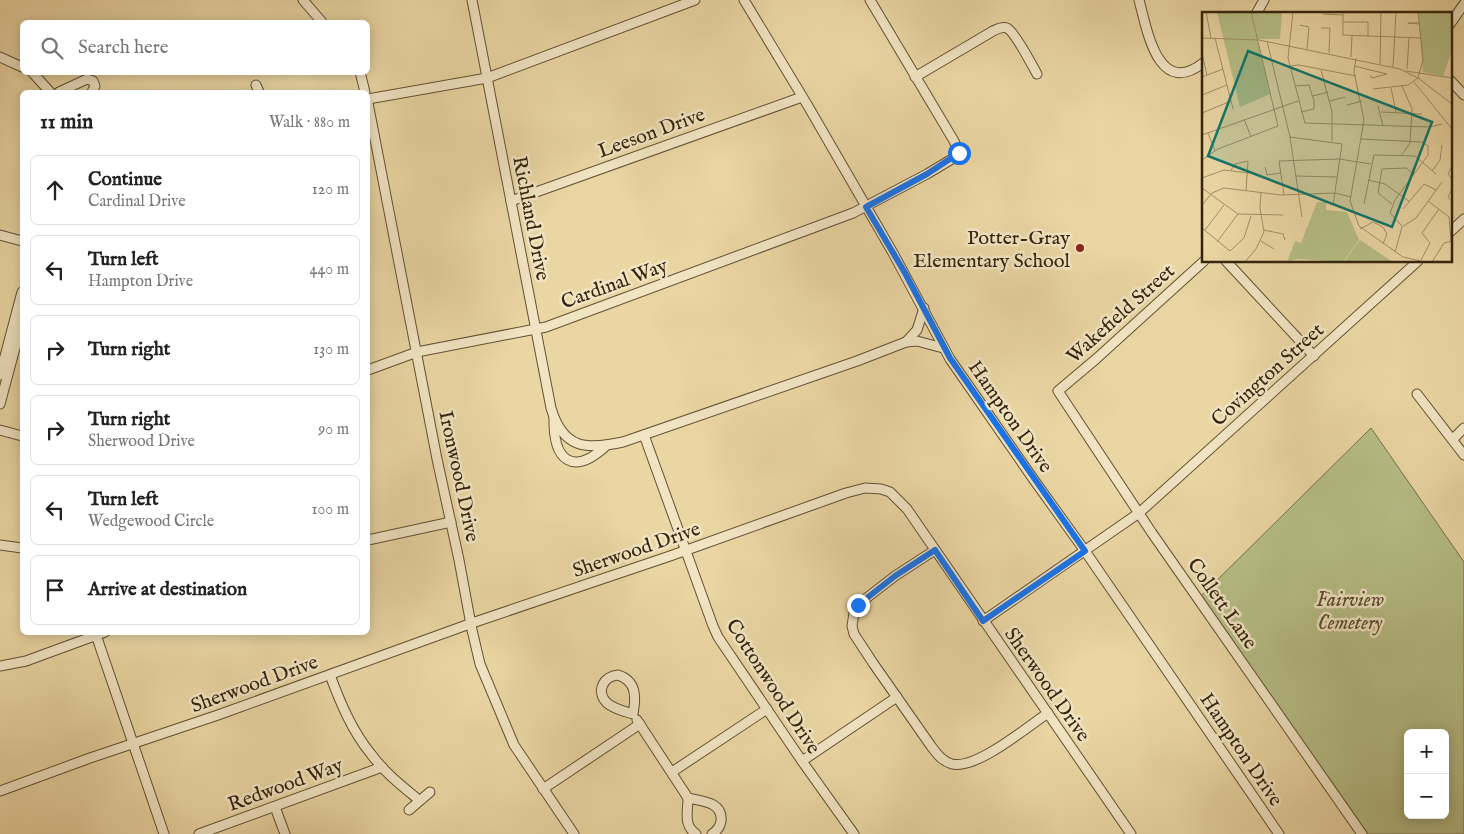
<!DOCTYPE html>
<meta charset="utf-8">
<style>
:root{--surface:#fff;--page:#f2f2f2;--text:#222;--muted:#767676;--line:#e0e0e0}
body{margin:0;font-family:"IM FELL English",serif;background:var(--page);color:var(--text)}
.controls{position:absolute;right:15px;bottom:15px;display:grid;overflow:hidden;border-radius:8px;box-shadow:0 2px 12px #0003}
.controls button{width:45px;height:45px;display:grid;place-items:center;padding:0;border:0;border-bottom:1px solid var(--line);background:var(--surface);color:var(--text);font:25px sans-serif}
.stop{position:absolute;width:15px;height:15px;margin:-11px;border:4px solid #1a73e8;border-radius:50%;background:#fff}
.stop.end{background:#1a73e8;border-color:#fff;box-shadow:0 1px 5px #0008}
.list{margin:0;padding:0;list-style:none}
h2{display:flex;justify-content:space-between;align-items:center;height:65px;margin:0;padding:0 20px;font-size:21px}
h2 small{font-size:16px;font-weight:400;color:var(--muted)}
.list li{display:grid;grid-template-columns:32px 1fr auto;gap:15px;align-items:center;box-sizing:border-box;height:70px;margin:0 10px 10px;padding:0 10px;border:1px solid var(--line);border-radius:8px}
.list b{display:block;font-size:19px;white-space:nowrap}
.list p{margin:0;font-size:16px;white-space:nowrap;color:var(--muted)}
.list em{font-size:16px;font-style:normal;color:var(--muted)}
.icon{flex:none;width:28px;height:28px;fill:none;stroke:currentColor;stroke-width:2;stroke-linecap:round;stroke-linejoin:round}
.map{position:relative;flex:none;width:1464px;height:834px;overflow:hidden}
.search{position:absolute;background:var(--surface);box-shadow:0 2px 12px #0003;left:20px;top:20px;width:350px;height:55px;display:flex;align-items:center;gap:12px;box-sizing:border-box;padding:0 18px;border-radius:8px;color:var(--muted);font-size:19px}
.panel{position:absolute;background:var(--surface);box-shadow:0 2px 12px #0003;left:20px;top:90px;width:350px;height:545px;border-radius:8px}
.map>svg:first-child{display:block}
.green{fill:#b6be86;stroke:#767149;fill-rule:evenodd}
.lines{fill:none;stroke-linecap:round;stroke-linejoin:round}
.minor-casing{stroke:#625032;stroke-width:11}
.minor{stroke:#f1e4c3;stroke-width:9}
.route{stroke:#1a73e8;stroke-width:6}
.poi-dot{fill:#8f2418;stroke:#f1e4c3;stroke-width:2}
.labels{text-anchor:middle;stroke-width:5;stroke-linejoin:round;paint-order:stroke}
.street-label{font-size:20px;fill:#35240c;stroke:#f1e4c3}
.poi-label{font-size:20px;fill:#35240c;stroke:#f1e4c3;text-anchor:end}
.park-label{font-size:20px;font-style:italic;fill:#554a2a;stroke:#f1e4c3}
.inset-road{fill:none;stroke:#a28f67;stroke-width:1}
.view{fill:#0f766e;fill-opacity:0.15;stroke:#0f766e;stroke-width:2.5}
.inset-edge{fill:none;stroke:#35240c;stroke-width:2.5}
</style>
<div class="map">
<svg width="1464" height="834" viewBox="0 0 1464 834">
<rect width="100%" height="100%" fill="#ead6a3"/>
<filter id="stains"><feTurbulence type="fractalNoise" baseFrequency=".004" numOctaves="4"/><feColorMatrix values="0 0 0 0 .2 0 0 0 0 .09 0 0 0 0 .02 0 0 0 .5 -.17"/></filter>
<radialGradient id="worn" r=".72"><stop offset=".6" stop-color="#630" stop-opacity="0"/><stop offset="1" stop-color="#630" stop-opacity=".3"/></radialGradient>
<path class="green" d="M1371,428L1464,562V834H1366L1201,596ZM1408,733H1445V815H1408Z"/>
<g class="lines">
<g class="minor-casing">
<g id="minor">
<polyline points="303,0 322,22"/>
<path d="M472,0L551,408C563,449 586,450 623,442L857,361L906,342L917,341L943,348"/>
<polyline points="744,0 808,106 893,253 950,359 1034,480 1085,551 1279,834"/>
<path d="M1139,0C1147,30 1158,98 1203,63"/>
<polyline points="1256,14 1264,0"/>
<polyline points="1450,24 1464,4"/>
<polyline points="0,57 22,67"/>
<polyline points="32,72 50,92"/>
<polyline points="360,72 365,92"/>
<path d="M915,77L993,31C997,29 1002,26 1007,28C1015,32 1032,65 1037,74"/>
<polyline points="1450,80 1464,95"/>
<polyline points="256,85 259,92"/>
<polyline points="59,92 87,79 93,81 95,86 92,92"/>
<polyline points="368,99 487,78 695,0"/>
<polyline points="368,103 437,459 459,560 472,630 480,664 514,745 574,834"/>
<polyline points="511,201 802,97"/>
<polyline points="1450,232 1464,219"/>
<polyline points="0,235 22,241"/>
<polyline points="1204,261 1096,359 1058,391 1152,533 1362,834"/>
<polyline points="1226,261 1314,356"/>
<polyline points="906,342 917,330 924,308"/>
<polyline points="368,370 417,352 546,327 853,213 927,174 957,156 959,152 954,141 870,0"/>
<polyline points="0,375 22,292"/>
<polyline points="1417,394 1464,455"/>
<polyline points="0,404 22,322"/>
<path d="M554,418C553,461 573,477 607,445"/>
<polyline points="0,430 22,436"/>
<polyline points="644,435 713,626 718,637 804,764 854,834"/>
<polyline points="1453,439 1464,428"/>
<polyline points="368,540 451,522"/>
<polyline points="0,545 22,548"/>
<path d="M935,550L895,576L864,600L854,613L852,626L854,634L873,663L931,746C937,754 942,761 952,764C976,770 1027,727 1048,713"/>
<polyline points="983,621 1139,513 1418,261"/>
<polyline points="95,632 164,834"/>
<polyline points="0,666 26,661 105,632"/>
<path d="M330,675C340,702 352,731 371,754C384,772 402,786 419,800"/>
<path d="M618,675C637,681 636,698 633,714C623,711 614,709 607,703C595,691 604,676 618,675Z"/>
<polyline points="637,720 688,798"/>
<polyline points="802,761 897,697"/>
<polyline points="672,772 767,709"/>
<polyline points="543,789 640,724"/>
<polyline points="0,791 90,758 218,715 475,622 670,556 846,493 865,488 881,489 890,492 907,509 1131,834"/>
<polyline points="275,807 285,834"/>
<polyline points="409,810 430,792"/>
<polyline points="199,834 382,767"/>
<path d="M696,834C683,825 688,812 688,798C702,801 723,802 721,821C720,827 717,831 712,834"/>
</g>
</g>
<use href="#minor" class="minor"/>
</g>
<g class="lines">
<polyline class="route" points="858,605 895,576 935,550 983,621 1085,551 950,358 905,273 866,207 927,174 959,153"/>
</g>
<circle class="poi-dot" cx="1080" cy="248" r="5"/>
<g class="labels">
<g class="street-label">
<text transform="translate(651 132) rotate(-20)" y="7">Leeson Drive</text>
<text transform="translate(532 218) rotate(79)" y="7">Richland Drive</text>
<text transform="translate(614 283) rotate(-20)" y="7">Cardinal Way</text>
<text transform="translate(1120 313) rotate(-42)" y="7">Wakefield Street</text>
<text transform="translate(1267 374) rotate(-42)" y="7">Covington Street</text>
<text transform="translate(1011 416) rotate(55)" y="7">Hampton Drive</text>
<text transform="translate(460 476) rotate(78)" y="7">Ironwood Drive</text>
<text transform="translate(636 549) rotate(-19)" y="7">Sherwood Drive</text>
<text transform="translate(1223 603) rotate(55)" y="7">Collett Lane</text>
<text transform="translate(254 683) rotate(-20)" y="7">Sherwood Drive</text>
<text transform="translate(1048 684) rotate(55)" y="7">Sherwood Drive</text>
<text transform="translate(774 686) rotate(57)" y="7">Cottonwood Drive</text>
<text transform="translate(1242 749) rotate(56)" y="7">Hampton Drive</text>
<text transform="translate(285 784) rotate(-20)" y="7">Redwood Way</text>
</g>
<g class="poi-label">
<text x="1070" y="244">Potter-Gray<tspan x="1070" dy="23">Elementary School</tspan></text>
</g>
<g class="park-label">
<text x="1350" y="606">Fairview<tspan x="1350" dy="23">Cemetery</tspan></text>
</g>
</g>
<g transform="translate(1202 12)">
<rect width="250" height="250" fill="#ead6a3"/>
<path d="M15,0H80L78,27H55L68,82L38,95ZM216,0H250V38L241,64L221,60ZM115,190H124V198L145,200L157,228L141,250L95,247L85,250L93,229L99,231ZM158,228L191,250H142Z" fill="#b6be86"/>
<path class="inset-road" d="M4,0L9,26M91,0L86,46L103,111L228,115L240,112M141,0V23L219,26M121,2L141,3M141,10H166V24M217,11H206L217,12M98,13L107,15L105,37M119,16H128L127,41M0,26L57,28L198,57L216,66L250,92M13,26L31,97M65,29L88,125L100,205M0,42L5,63M149,45L150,24M154,46L152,60L162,108L148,189L157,214L201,245L223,250M178,52L179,0M88,54L97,53L154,64M152,54L185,62L170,66L168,63M191,55L194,0M205,57L207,26M119,58L130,100V129M204,59L250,66M0,65L21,57M212,70L250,117M93,74L107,73L112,89V97L99,100M189,76L194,100M171,77L206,73L216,66L221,48L216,0M0,83L25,73M111,84L126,80M128,89L143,85M145,93L160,89M176,94L181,114M179,100L220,102M0,101L29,89M42,107L49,125M6,121L13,139M0,123L96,89M88,125L140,132L131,193M159,127L220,130L226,134V143L193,188M199,144L208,131L210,97L200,74M0,148L16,137L76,114L49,0M250,154L246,162L250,167M63,155L65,163L79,161M180,157L176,181L190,192M180,157L204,156L212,162M29,158L33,152L46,149L44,179M230,159L238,148L240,133M94,164L136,165M0,166L22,158L47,161M166,168L183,172L208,190M0,176L36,202L81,203M250,177L246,185L250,190M82,183L77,149L137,147L169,152M193,188L188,201L200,214M226,189L247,205L249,229M162,192L172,143L213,144L234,162M0,193L10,181L22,176L79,183L133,181L149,185M201,197L222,172L234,178M0,216L28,239L42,226L49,204M158,217L171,210L181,215L185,222L181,232M3,218L22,193M62,218L81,222L83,228M59,229L72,237M15,230L36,202M193,240L200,215L214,206L240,170M219,248L228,231L220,221L237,197M43,250L54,237L62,220L58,196L59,181M230,250L242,231L250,229"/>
<path class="view" d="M46,39L230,110L190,215L6,144Z"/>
<rect width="250" height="250" class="inset-edge"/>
</g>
<rect width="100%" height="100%" filter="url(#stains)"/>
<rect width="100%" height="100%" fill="url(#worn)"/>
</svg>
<div class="controls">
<button>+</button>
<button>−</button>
</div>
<div class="stop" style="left:959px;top:153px"></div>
<div class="stop end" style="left:858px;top:605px"></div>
<div class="search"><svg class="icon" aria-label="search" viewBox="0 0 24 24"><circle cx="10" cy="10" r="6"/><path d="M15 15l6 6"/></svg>Search here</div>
<section class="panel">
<h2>11 min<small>Walk · 880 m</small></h2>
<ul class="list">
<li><svg class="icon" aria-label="ahead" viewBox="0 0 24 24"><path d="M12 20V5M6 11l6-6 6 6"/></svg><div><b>Continue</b><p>Cardinal Drive</p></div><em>120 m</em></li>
<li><svg class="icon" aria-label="left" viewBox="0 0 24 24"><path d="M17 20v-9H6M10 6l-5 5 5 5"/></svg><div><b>Turn left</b><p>Hampton Drive</p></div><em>440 m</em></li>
<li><svg class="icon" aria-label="right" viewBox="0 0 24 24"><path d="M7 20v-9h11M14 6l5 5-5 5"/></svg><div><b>Turn right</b></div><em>130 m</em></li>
<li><svg class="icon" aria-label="right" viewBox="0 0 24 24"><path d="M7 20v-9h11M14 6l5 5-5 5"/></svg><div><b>Turn right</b><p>Sherwood Drive</p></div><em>90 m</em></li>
<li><svg class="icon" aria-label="left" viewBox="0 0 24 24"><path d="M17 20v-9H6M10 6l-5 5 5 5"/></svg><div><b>Turn left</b><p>Wedgewood Circle</p></div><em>100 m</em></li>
<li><svg class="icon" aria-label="arrive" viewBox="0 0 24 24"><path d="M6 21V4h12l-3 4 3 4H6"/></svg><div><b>Arrive at destination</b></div></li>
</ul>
</section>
</div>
